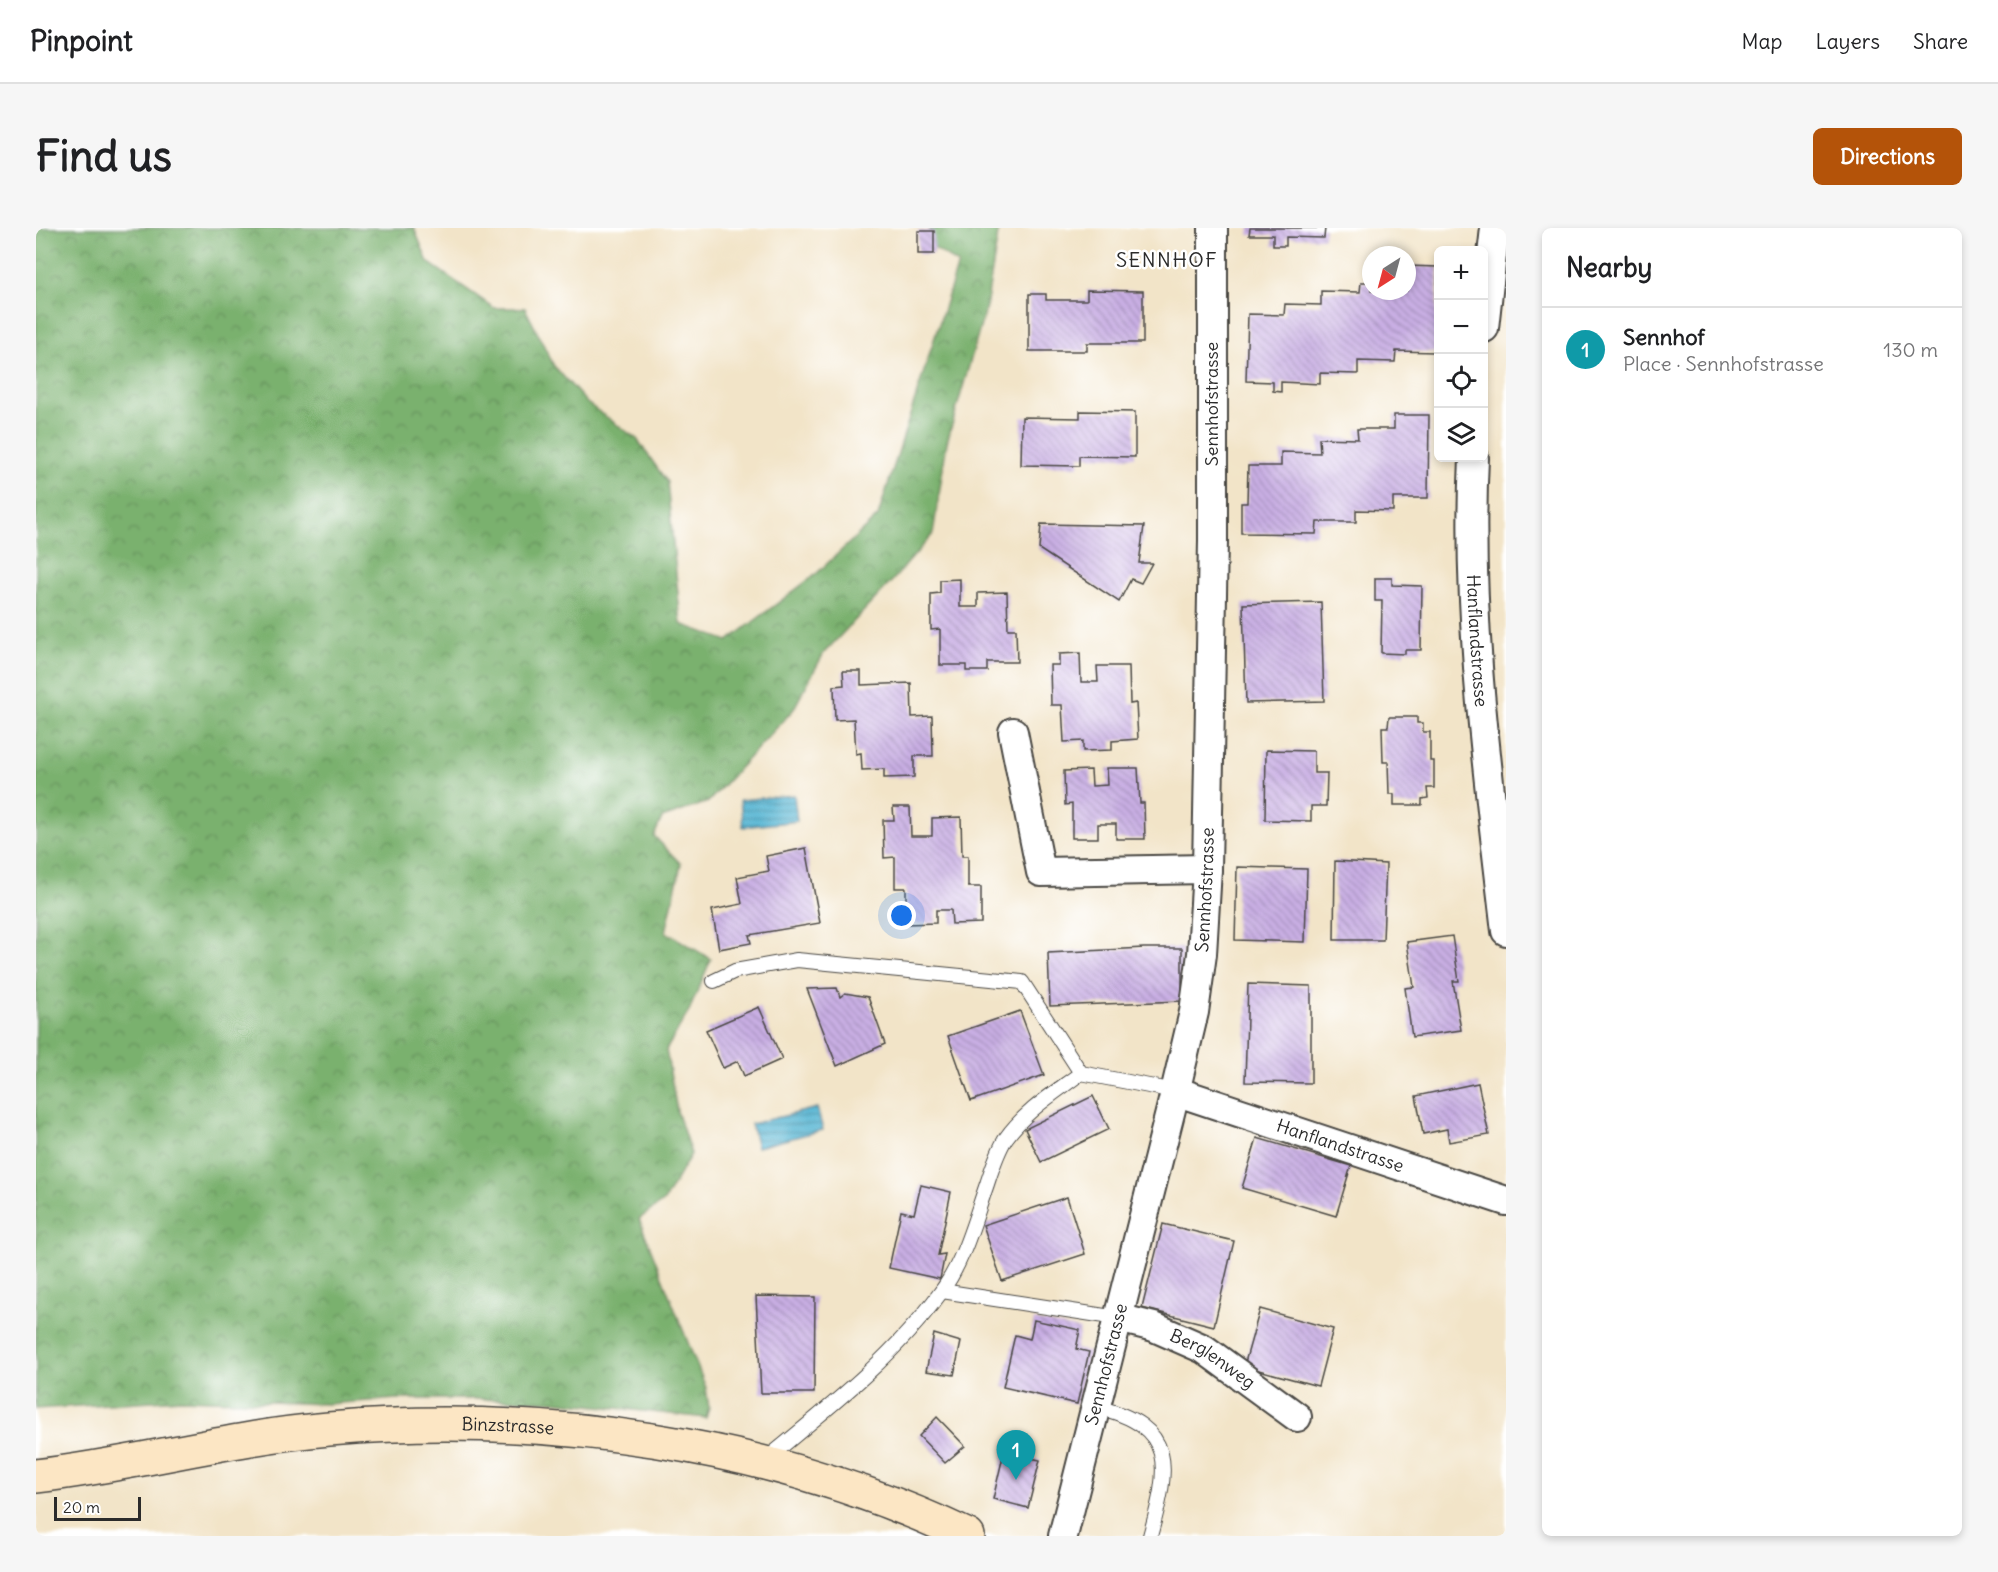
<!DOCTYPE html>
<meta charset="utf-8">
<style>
:root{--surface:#fff;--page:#f6f6f6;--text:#202124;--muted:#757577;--line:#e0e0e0;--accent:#b45309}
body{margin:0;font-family:Delius,sans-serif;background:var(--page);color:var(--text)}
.controls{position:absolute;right:18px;top:18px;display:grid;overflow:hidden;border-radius:9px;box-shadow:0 3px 9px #0003}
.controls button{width:54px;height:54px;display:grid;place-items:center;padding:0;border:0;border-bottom:2px solid var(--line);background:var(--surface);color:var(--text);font:30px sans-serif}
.compass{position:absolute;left:1326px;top:18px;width:54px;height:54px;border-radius:50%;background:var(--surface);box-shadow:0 3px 9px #0003;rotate:216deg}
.scale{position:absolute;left:18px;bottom:15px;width:87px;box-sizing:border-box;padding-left:6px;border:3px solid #2b2b2b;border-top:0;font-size:16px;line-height:21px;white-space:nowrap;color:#2b2b2b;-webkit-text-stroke:4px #fff;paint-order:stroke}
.you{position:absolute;left:866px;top:688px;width:21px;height:21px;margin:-15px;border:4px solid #fff;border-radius:50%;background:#1a73e8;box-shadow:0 0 0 9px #1a73e833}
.badge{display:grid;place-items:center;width:39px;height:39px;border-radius:50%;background:var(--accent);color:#fff;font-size:20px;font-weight:700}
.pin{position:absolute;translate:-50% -50px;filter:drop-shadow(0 2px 3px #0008)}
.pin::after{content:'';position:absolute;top:32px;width:21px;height:18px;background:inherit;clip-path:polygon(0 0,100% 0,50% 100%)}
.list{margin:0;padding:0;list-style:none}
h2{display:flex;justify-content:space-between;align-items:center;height:78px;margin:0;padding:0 24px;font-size:26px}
h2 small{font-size:20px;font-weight:400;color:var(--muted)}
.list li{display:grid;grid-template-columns:39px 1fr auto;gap:18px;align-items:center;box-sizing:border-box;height:84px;padding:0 24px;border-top:2px solid var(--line)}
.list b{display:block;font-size:22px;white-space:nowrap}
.list p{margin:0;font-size:20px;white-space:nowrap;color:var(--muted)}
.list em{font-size:20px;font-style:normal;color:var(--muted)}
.icon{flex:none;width:33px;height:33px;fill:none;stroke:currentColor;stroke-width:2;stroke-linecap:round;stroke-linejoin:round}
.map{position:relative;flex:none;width:1470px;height:1308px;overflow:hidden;border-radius:9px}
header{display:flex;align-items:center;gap:36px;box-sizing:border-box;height:84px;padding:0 30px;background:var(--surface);border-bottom:2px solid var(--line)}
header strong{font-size:28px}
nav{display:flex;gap:33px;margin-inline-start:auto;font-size:21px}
.intro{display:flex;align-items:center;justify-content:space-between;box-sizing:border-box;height:144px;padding:0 36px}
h1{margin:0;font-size:42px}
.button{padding:15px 27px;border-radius:9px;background:var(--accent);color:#fff;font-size:21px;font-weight:700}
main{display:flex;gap:36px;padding:0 36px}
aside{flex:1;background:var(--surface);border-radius:9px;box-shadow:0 3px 9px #0003}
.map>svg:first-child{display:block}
.forest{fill:url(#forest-crowns);stroke:#526e4c;stroke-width:1.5}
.water{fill:url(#water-rules);stroke:#40707f;stroke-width:1.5}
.building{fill:url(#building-back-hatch)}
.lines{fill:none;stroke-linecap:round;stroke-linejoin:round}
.lane-casing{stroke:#494743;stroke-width:16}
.street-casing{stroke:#494743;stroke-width:32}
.secondary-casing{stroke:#494743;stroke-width:36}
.lane{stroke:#fff;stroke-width:14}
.street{stroke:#fff;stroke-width:28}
.secondary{stroke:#fce6c4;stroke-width:33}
.labels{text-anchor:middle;stroke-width:5;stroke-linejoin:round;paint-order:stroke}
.street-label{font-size:18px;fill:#2b2b2b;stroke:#fff}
.neighbourhood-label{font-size:20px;letter-spacing:1.5px;fill:#2b2b2b;stroke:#fff}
</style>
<header>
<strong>Pinpoint</strong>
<nav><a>Map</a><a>Layers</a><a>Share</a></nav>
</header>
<div class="intro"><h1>Find us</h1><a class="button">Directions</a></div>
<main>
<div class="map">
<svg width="1470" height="1308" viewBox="0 0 1470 1308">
<defs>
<pattern id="forest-crowns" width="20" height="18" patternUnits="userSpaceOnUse" patternTransform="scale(1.5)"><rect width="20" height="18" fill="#7ab16e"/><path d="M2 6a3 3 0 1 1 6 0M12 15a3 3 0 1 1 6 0" fill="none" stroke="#64905b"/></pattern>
<pattern id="water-rules" width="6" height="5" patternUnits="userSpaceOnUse" patternTransform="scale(1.5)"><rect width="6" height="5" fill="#54b5d3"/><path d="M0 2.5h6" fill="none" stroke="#4693ab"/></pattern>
<pattern id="building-back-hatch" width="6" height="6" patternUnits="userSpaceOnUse" patternTransform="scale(1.5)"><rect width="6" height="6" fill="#c9afe4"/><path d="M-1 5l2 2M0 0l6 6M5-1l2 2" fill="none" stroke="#a38fb9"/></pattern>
</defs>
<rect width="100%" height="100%" fill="#fff"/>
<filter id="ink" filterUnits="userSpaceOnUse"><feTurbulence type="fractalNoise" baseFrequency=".0167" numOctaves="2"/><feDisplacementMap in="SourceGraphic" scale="12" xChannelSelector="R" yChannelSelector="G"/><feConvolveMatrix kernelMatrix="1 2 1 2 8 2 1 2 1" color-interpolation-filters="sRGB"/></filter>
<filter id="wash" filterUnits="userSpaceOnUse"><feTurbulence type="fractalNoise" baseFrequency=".008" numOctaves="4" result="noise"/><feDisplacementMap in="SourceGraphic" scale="24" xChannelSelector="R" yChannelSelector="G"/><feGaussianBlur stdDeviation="1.35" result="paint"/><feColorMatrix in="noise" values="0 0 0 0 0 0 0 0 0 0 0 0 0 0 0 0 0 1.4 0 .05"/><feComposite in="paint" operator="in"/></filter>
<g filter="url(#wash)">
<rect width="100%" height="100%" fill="#f2e4c8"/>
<polygon class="forest" points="0,0 378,0 392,34 458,80 489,80 518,138 551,175 601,211 631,254 645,396 692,413 780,346 842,288 922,36 889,14 894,0 963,0 950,79 911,214 897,306 857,352 788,425 757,482 672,574 626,590 618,608 645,636 630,704 675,731 653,783 630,822 641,883 655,926 628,973 603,991 670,1160 673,1180 670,1190 516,1173 444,1171 361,1171 291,1176 145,1171 0,1181"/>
<g class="water">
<polygon points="758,567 761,593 707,599 704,572"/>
<polygon points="781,880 787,902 721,919 715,896"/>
</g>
<g id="blocks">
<g class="building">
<polygon points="1214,0 1289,0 1288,10 1250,9 1250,18 1237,18 1237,7 1213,7"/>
<rect x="882" y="3" width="16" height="23"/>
<polygon points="1371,38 1402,39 1399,124 1360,123 1359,134 1322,133 1322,146 1284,145 1284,156 1245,154 1245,164 1237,163 1237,154 1210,153 1212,86 1248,87 1249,76 1285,77 1285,63 1324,64 1325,54 1335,54 1335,63 1371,63"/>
<polygon points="1051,62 1107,63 1107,115 1051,115 1051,123 993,123 993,66 1010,66 1010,72 1051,72"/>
<polygon points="1044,183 1099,184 1099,229 1043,228 1043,238 985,237 986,189 1044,190"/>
<polygon points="1358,187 1393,187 1392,270 1357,270 1357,283 1320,282 1320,294 1281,294 1280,306 1205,305 1205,275 1211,275 1212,238 1245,238 1245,224 1284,225 1283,210 1322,211 1321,201 1358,201"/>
<polygon points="1005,296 1108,298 1103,335 1116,335 1105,355 1095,351 1083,374 1003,321"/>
<polygon points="1339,350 1356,350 1356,357 1386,358 1385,422 1369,422 1369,426 1345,425 1346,373 1339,373"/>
<polygon points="924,351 924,379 942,379 942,365 971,364 972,401 980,401 981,434 951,434 951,443 930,443 930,437 904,437 904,401 895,402 895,366 904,365 904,352"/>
<polygon points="1285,374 1288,473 1210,475 1207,376"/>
<polygon points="1044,425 1045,454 1062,454 1061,438 1093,438 1094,476 1100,475 1102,511 1076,513 1076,522 1047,523 1047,513 1028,514 1026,477 1015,477 1014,437 1023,437 1023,426"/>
<polygon points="807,443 825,443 825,457 875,455 876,489 896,488 897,528 878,528 878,549 848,550 848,541 826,542 825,525 820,526 818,491 799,492 798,458 808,457"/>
<polygon points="1353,489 1381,489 1381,495 1387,495 1387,504 1394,504 1394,533 1398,533 1398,560 1391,560 1392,570 1386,571 1386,577 1358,577 1358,566 1353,566 1352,534 1347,534 1346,499 1352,499"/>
<polygon points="1230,522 1278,523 1278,545 1291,545 1290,578 1275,578 1275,593 1229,592"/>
<polygon points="1071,540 1102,540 1104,575 1108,575 1109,611 1080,611 1080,596 1062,596 1062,610 1036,610 1036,576 1029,577 1028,543 1055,542 1056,558 1072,557"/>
<polygon points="857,579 874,579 875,608 896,608 896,590 925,589 926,628 932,628 932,659 945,659 945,695 916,696 915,682 900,682 900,695 870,696 870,660 859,660 859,629 848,630 847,592 858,592"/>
<polygon points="770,620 784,695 713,707 715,715 683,721 676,682 706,676 701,649 733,643 730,628"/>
<polygon points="1299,633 1350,636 1347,712 1298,712"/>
<polygon points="1201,639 1271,641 1269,714 1199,712"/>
<polygon points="1416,708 1423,753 1417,753 1425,802 1376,809 1369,760 1378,759 1371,714"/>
<polygon points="1108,720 1146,720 1146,773 1014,778 1012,725"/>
<polygon points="1212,756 1275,758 1275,855 1209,854"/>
<polygon points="801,760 804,769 809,765 832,769 849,816 801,838 771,761"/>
<polygon points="723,779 746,831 708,848 702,833 687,840 670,802"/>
<polygon points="984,783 1008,847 935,873 912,808"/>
<polygon points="1442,855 1453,907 1413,914 1411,901 1387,906 1380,868"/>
<polygon points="1057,868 1073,901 1005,934 989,901"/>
<polygon points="1221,910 1315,938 1300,988 1206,960"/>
<polygon points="885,957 915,964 902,1027 909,1026 904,1051 853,1040 865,983 878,986"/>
<polygon points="1031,969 1049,1026 966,1053 947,997"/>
<polygon points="1127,996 1198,1013 1178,1098 1106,1080"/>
<polygon points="720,1068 779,1069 778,1165 725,1165"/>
<polygon points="1224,1081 1297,1101 1282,1158 1208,1138"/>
<polygon points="998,1092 1044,1102 1040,1121 1053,1124 1041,1176 967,1159 979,1107 994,1111"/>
<polygon points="898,1106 925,1114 918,1147 890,1143"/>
<polygon points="901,1189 929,1218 909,1235 883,1208"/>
<polygon points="968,1224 1004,1232 992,1280 957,1271"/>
</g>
</g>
</g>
<g filter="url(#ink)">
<use href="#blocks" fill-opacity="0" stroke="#494743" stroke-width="1.5"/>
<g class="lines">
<g class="lane-casing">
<g id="lane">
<polyline points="678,753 699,743 761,732 986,754 1045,845 1139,863"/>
<polyline points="906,1063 1082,1090"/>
<path d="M1060,1179C1142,1198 1133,1240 1114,1308"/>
<path d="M728,1233C791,1181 856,1131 905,1064C928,1033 938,993 951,956C956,941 961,924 970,910C989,883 1020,864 1045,845"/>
</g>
</g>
<g class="street-casing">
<g id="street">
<polyline points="1448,100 1459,0"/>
<path id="s1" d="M1438,230C1430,388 1452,547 1470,703"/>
<polyline points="977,504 1005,644 1171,641"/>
<path id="s2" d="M1139,863L1470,973"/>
<path id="s3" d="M1082,1090L1118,1099L1168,1121L1261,1189"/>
<path id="s4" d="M1027,1308L1135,881L1158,784L1166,726L1171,641L1177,312V0"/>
</g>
</g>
<g class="secondary-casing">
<g id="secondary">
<path id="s5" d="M0,1248C98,1237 194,1209 293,1201C509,1183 735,1214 932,1308"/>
</g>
</g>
<use href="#lane" class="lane"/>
<use href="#street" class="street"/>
<use href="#secondary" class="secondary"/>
</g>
</g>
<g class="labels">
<g class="street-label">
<text transform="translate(1176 176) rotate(-90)" y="6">Sennhofstrasse</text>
<text dy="6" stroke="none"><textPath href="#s1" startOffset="183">Hanflandstrasse</textPath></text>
<text dy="6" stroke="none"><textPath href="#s4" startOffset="663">Sennhofstrasse</textPath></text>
<text dy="6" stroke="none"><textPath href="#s2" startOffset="174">Hanflandstrasse</textPath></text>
<text dy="6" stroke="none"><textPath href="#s3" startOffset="104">Berglenweg</textPath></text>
<text dy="6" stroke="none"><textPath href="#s4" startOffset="177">Sennhofstrasse</textPath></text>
<text dy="6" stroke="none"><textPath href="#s5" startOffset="476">Binzstrasse</textPath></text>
</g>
<g class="neighbourhood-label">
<text x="1131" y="39">SENNHOF</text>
</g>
</g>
</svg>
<div class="controls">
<button>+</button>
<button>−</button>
<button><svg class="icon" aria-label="locate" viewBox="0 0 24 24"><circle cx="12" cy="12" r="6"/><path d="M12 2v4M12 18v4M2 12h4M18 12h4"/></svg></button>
<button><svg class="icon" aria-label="layers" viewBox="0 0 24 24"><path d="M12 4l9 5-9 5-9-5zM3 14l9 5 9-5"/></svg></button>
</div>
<svg class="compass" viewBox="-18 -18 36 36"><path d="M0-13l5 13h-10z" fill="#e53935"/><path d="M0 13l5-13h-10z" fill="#757577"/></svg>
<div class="scale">20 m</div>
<div class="you"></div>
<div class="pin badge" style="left:980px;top:1252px;background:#0f9aa8">1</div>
</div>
<aside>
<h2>Nearby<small></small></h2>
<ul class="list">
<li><span class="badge" style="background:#0f9aa8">1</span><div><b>Sennhof</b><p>Place · Sennhofstrasse</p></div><em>130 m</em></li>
</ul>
</aside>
</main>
